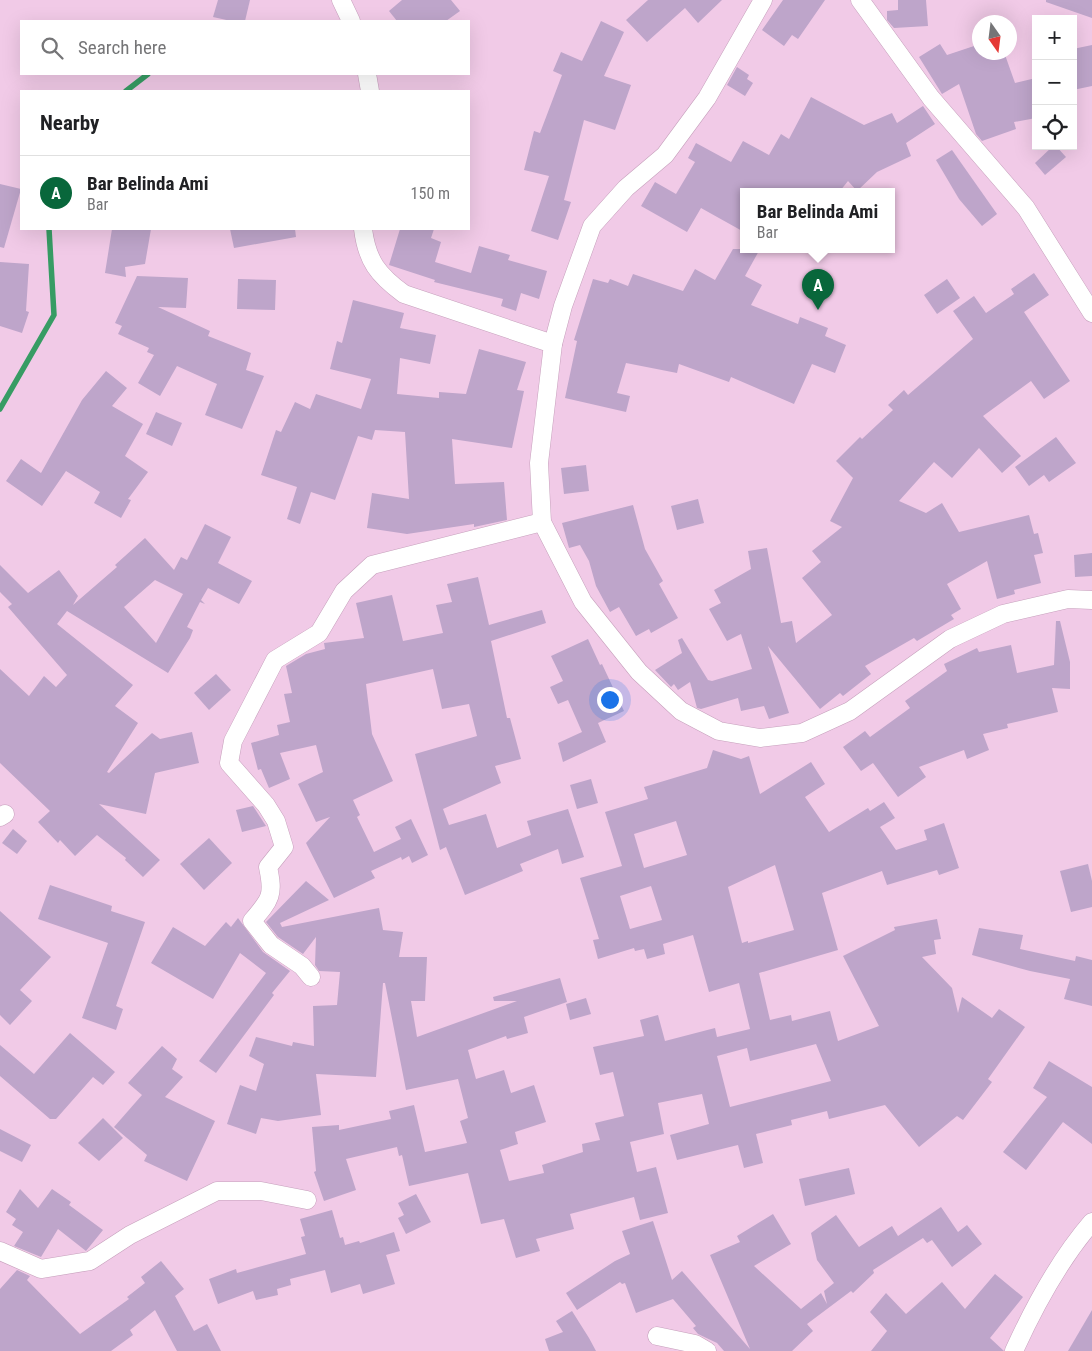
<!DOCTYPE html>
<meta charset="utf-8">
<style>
:root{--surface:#fff;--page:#f2f2f2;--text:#202124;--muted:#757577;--line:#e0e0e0;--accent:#08673b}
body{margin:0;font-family:"Roboto Condensed",sans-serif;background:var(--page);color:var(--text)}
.controls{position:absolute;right:15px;top:15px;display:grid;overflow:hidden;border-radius:0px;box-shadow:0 5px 20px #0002}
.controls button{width:45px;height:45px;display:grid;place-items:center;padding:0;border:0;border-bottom:1px solid var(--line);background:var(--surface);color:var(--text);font:25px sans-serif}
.compass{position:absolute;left:972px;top:15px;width:45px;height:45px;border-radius:50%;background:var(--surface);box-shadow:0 5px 20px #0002;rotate:166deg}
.you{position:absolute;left:609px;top:699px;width:18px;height:18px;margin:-12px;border:4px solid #fff;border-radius:50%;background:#1a73e8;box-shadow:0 0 0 8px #1a73e833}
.badge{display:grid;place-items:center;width:32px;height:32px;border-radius:50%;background:var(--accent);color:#fff;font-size:16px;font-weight:700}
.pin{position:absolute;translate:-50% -41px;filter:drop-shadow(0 1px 2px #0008)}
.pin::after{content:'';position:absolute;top:26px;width:18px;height:15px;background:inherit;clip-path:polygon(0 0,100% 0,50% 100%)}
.popup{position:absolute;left:740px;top:188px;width:155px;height:65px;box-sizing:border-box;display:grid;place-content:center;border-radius:0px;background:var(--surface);filter:drop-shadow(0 1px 4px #0005);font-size:16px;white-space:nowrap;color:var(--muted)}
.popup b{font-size:19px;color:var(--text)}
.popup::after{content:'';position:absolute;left:50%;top:100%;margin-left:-10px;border:10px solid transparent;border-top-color:var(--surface)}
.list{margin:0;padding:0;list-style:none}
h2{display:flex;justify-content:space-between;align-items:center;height:65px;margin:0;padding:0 20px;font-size:21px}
h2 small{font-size:16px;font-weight:400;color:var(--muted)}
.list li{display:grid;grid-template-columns:32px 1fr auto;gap:15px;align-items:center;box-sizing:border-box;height:75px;padding:0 20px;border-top:1px solid var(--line)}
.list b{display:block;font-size:19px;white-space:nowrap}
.list p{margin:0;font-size:16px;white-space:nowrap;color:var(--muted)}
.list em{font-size:16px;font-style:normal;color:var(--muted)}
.icon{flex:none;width:28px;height:28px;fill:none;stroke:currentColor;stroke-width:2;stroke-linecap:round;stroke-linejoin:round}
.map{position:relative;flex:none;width:1092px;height:1351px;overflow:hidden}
.search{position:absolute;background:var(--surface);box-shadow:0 5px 20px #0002;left:20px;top:20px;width:450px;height:55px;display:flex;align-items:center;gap:12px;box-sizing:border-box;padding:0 18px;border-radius:0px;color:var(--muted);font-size:19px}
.panel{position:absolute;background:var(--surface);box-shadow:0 5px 20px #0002;left:20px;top:90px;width:450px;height:140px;border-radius:0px}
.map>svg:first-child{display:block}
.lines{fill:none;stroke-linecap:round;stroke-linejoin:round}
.stream{stroke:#379c64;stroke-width:5.5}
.building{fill:#bea5ca;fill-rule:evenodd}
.street-casing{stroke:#c6a0bc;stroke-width:19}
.street{stroke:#fff;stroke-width:18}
</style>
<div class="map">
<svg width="1092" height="1351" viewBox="0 0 1092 1351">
<rect width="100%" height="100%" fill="#f1cae7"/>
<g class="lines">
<g class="stream">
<polyline points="126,91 148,74"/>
<polyline points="0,409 54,315 49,229"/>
</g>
</g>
<g class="building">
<polygon points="218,0 250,0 245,21 231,21 213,17"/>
<polygon points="402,0 451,0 460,11 446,21 397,21 389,11"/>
<polygon points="648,0 722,0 698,23 685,8 647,42 626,20"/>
<polygon points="783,0 825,0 798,39 792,35 784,46 762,30"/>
<polygon points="898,0 926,0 928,26 894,28 887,20 887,11 898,10"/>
<polygon points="1046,0 1092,0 1092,18 1046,2"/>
<polygon points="601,21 624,32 604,76 631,85 615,130 584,120 564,200 571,202 558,240 531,231 549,176 524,170 534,131 540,133 562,75 553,71 561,52 582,61"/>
<polygon points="940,44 947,55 980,44 980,52 1004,52 1015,83 1036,78 1036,118 1014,122 1016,129 982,141 976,134 959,84 942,94 919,57"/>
<polygon points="1092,45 1092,86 1073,90 1073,49"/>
<polygon points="737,67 749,75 747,79 753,83 745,96 727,85"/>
<polygon points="811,97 864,125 892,113 897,123 923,106 935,124 906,143 911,156 877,172 857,191 848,181 840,191 744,191 744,232 701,208 687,232 641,206 655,182 676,194 695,162 688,158 696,143 731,162 743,141 769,155 781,134 789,139"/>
<polygon points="1053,146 1056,146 1066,157 1045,175 1035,163"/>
<polygon points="952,150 997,214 982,226 959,199 936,160"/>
<polygon points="0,184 21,189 4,248 0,247"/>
<polygon points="112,229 151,229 145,264 125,267 126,277 105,273"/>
<polygon points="230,229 295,229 296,237 234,248"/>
<polygon points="400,229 434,229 431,238 441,242 435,262 471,273 479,246 510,255 508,260 547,271 539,299 521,293 516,311 501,306 503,299 434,282 435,280 389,265"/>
<polygon points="733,249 760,249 745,276 762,285 751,305 798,324 800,317 828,328 825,336 846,345 835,373 812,364 794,404 731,377 729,382 679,364 677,373 626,363 617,393 630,396 626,412 565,398 577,341 574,340 593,279 608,283 610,279 628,286 633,274 683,291 695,269 715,280"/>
<polygon points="0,262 29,264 26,311 29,312 22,333 0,326"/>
<polygon points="1034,273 1049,295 1024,312 1070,381 1044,399 1031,381 983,416 1021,456 1002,473 979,448 952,478 934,462 899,501 926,513 942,503 959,532 1029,515 1034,534 1038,533 1043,553 1034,555 1041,583 1014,590 1015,594 997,599 987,561 947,584 961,609 951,615 954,619 917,641 914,638 865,666 871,674 843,696 840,693 820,709 768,646 789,713 769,719 764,706 741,711 738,698 701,709 697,708 690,682 678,690 674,684 671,687 655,670 682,653 678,640 682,638 708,680 712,681 752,669 741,634 727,641 709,609 721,603 714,590 751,569 748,551 767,548 781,623 792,621 796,643 832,615 802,578 821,562 812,551 842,527 830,521 853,478 836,461 860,437 862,439 893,410 888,405 904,390 908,395 973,339 953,311 974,296 986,313 1014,294 1011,289"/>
<polygon points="137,276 188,278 186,308 158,307 210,331 208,336 251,353 246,370 264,376 242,429 205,415 217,384 177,366 160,396 138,383 154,355 147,352 149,348 118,334 122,326 115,323"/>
<polygon points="238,279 276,280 275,310 237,309"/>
<polygon points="947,279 960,298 937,314 924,295"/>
<polygon points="353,300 404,313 400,328 436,335 430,364 400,358 397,394 439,398 439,392 466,394 479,349 526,362 517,390 524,391 512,448 452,439 455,484 504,482 507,520 474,527 474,524 407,534 367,528 372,493 409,499 405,432 375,430 372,440 358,436 335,500 311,492 300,524 287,519 297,487 261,475 276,430 281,432 295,402 310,409 316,394 361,409 371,379 330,369 337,341 342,343"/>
<polygon points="106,371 127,388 112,406 143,424 125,456 148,472 128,499 131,500 121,518 94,503 100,492 66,471 42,506 6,481 21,459 41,473 82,400"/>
<polygon points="156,412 182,423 172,446 146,434"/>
<polygon points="1056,437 1076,463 1049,482 1044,475 1029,486 1015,467"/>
<polygon points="586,465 589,491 564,494 561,468"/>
<polygon points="698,499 704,523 677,530 671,506"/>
<polygon points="633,505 645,549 663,581 659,584 678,618 651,633 649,629 636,636 619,607 610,612 596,586 589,561 580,545 569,548 562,523"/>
<path d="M205,524L231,537L218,563L252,581L239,604L208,588L201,600L205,604L200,602L187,627L193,630L190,638L168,673L67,611L57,624L133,685L115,706L138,723L107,772L109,773L152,733L160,739L192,732L199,763L155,773L146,814L99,804L160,860L143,877L125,860L126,858L97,835L75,856L60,840L58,843L38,822L50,811L0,763V669L29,696L44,676L56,687L67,675L8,607L12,604L0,592V565L28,593L59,570L78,596L73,605L117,567L115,565L145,538L174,570L181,557L187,560ZM155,580L183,594L156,643L124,607Z"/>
<polygon points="1092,553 1092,576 1075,577 1074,555"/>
<polygon points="478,577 489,625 542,610 546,623 491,641 507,718 510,718 521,759 495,766 501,783 443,809 449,825 486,814 497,848 531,835 527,821 568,809 584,857 562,864 558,849 520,864 523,871 465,895 446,847 440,850 415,754 477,736 469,704 442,709 433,669 366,684 372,734 393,781 353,800 360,815 357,817 374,852 401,839 395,827 411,819 428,855 412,863 409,856 402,860 401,857 371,871 375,878 334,898 306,843 330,817 316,822 298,784 323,772 316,745 280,753 290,779 269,788 261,769 258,770 251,743 279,735 277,725 290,722 284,694 292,693 286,666 306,654 325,649 324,643 364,638 356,603 392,595 403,641 443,633 436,605 452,602 447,584"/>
<polygon points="1056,621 1060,621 1070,662 1070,689 1052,688 1058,712 1007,724 1008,728 983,734 989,750 967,759 964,750 919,767 926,777 898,797 873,763 861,771 843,747 865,731 870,737 910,708 905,701 947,671 944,664 977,648 979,652 1011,645 1017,673 1054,665"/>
<polygon points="588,639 600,665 602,664 624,711 598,723 606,742 563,762 558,743 582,732 568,700 558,704 550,687 563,681 551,656"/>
<polygon points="216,674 231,690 209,710 194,693"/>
<path d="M713,750L741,759L749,756L760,794L811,762L825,784L805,797L829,832L868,808L870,811L884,802L895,818L880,827L896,850L927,840L924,830L944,823L959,868L939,875L937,870L887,885L882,871L822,893L838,950L759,973L770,1020L791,1015L792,1021L830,1011L838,1041L879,1026L843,956L895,930L894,927L937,919L941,939L934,940L936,954L922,957L952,988L958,1013L962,997L992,1018L999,1009L1025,1027L988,1079L992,1082L963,1120L957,1116L919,1147L885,1105L829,1119L827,1111L791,1120L792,1125L756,1134L763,1163L744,1168L738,1145L677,1160L670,1135L709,1124L702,1094L658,1103L664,1134L630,1142L637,1172L656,1167L668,1213L640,1220L634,1197L570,1214L574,1229L536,1239L540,1251L516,1258L504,1219L481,1224L468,1173L409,1186L402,1155L399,1156L397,1147L346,1159L356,1190L324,1201L314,1172L316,1171L312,1127L339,1125V1130L391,1119L389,1111L414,1105L425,1152L467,1143L460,1121L468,1118L458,1079L406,1090L385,983H383L376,1077L316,1074L321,1115L278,1121L261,1118L256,1134L227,1124L240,1085L256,1091L264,1064L249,1056L256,1037L292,1046L293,1042L314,1046L313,1006L337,1005L340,972L319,971L315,965L316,937L303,954L278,937L266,922L306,881L329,900L280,923L282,927L379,908L383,930L403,932L399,957H427L425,1001H411L417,1037L517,1001H494L493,997L560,978L567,1002L524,1017L528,1033L507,1039L506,1036L468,1050L476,1079L504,1070L511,1093L534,1085L546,1122L515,1132L518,1144L500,1150L509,1181L544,1173L542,1165L583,1152L582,1144L600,1140L595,1123L624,1116L613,1072L600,1075L593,1047L644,1036L640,1020L658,1015L665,1041L715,1028L717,1037L750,1029L739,983L709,992L693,935L663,944L665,954L647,959L644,949L635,951L634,948L598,959L593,940L599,939L580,878L622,866L605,812L648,799L644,787L707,768ZM676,821L687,855L644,868L634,834ZM775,865L794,930L748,943V941L742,943L728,887ZM651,886L662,920L630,929L620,896ZM816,1044L831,1081L730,1107L717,1056L747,1048L750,1061Z"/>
<polygon points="591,779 598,803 577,809 570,785"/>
<polygon points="253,806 266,826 242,832 236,810"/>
<polygon points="13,829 27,841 17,854 2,843"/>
<polygon points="209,838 232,863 204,890 180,864"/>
<polygon points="1088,864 1092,881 1092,907 1071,912 1060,871"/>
<polygon points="50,885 112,906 111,911 145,922 116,1006 123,1009 116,1030 82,1018 108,943 38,919"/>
<polygon points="0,911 51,957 20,990 32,1001 10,1025 0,1015"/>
<polygon points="238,918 263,952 290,971 272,993 274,995 216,1073 199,1061 266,973 240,953 213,999 151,963 173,927 205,946 226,922 231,927"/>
<polygon points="979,928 1023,935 1020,949 1075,961 1076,956 1092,960 1092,1006 1064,999 1070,979 1030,971 972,955"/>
<polygon points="586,998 591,1014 570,1020 566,1004"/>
<polygon points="70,1033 115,1072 103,1085 93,1077 56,1119 50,1119 0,1076 0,1045 34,1074"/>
<polygon points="162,1046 177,1059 172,1069 183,1077 165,1097 215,1121 187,1181 144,1161 147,1155 114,1127 142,1095 128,1083"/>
<polygon points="1049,1061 1092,1087 1092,1144 1063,1122 1026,1170 1003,1152 1047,1097 1033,1088"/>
<polygon points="103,1118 123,1138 99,1161 78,1143"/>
<polygon points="0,1129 31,1145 22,1162 0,1151"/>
<polygon points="849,1168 855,1194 805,1206 799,1179"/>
<polygon points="20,1189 38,1208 52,1189 71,1202 69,1205 103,1230 86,1251 58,1229 41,1257 14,1246 23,1232 12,1225 16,1219 6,1212"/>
<polygon points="416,1194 431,1222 406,1234 398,1218 404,1215 398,1203"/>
<polygon points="941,1207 958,1232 967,1225 982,1244 952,1267 932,1240 927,1243 923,1238 873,1270 874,1273 853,1293 851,1291 807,1324 813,1331 792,1351 724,1351 717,1343 698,1334 693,1328 696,1326 673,1299 636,1313 625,1283 622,1284 620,1282 577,1310 566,1293 615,1261 630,1254 622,1231 653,1221 672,1280 682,1271 750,1349 710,1255 740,1242 737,1236 773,1214 791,1244 754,1266 801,1309 821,1293 827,1304 824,1291 834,1283 817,1260 811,1233 836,1215 859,1247 892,1226 898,1236"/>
<polygon points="332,1210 340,1238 343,1237 345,1245 359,1241 360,1243 394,1232 400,1251 386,1255 395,1284 363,1294 360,1284 331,1293 325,1270 290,1279 291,1285 277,1289 278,1295 256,1300 253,1291 218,1304 209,1279 236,1269 237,1273 306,1254 301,1237 305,1236 300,1219"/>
<polygon points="161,1261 184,1289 175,1296 194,1331 207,1324 221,1351 177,1351 155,1310 130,1330 133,1335 111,1351 0,1351 0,1289 17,1270 30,1276 27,1280 80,1334 129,1299 127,1297 145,1283 141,1277"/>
<polygon points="995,1274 1023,1297 990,1338 1004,1351 871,1351 887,1331 870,1312 886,1293 906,1314 942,1282 965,1309"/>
<polygon points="1092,1310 1092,1351 1068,1351"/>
<polygon points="572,1311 589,1338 596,1351 549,1351 545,1339 563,1332 556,1321"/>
</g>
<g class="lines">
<g class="street-casing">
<g id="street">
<polyline points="341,0 351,21"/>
<polyline points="763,0 707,98 665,155 626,188 592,226 563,306 553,344 539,463 542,522 583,602 639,672 681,711 719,731 760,738 802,733 850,711 950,639 1003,614 1068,599 1092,600"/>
<polyline points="860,0 931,98 1026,208 1092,313"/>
<polyline points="367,74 370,91"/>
<path d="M363,229C367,261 378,275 404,294L553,344"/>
<polyline points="0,817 5,814"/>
<path d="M311,977L302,966L271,945L252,921C271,899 274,895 268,867L284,847L276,821L266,805L229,763L233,741L275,660L319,633L344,591L372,565L542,522"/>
<polyline points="0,1251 41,1269 90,1261 130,1235 217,1191 261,1191 307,1200"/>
<polyline points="657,1336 695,1344 707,1351"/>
<path d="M1014,1351C1034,1307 1060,1259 1092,1222"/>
</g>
</g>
<use href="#street" class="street"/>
</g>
</svg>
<div class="controls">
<button>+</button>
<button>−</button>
<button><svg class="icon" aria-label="locate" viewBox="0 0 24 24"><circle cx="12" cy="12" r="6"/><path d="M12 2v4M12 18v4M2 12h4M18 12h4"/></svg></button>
</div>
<svg class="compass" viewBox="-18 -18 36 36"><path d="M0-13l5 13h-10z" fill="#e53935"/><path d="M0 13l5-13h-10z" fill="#757577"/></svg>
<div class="you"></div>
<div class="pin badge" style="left:818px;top:310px">A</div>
<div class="popup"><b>Bar Belinda Ami</b>Bar</div>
<div class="search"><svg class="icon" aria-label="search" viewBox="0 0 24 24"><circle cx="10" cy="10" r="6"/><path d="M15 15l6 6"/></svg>Search here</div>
<section class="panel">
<h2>Nearby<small></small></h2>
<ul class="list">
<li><span class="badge">A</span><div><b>Bar Belinda Ami</b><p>Bar</p></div><em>150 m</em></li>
</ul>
</section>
</div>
